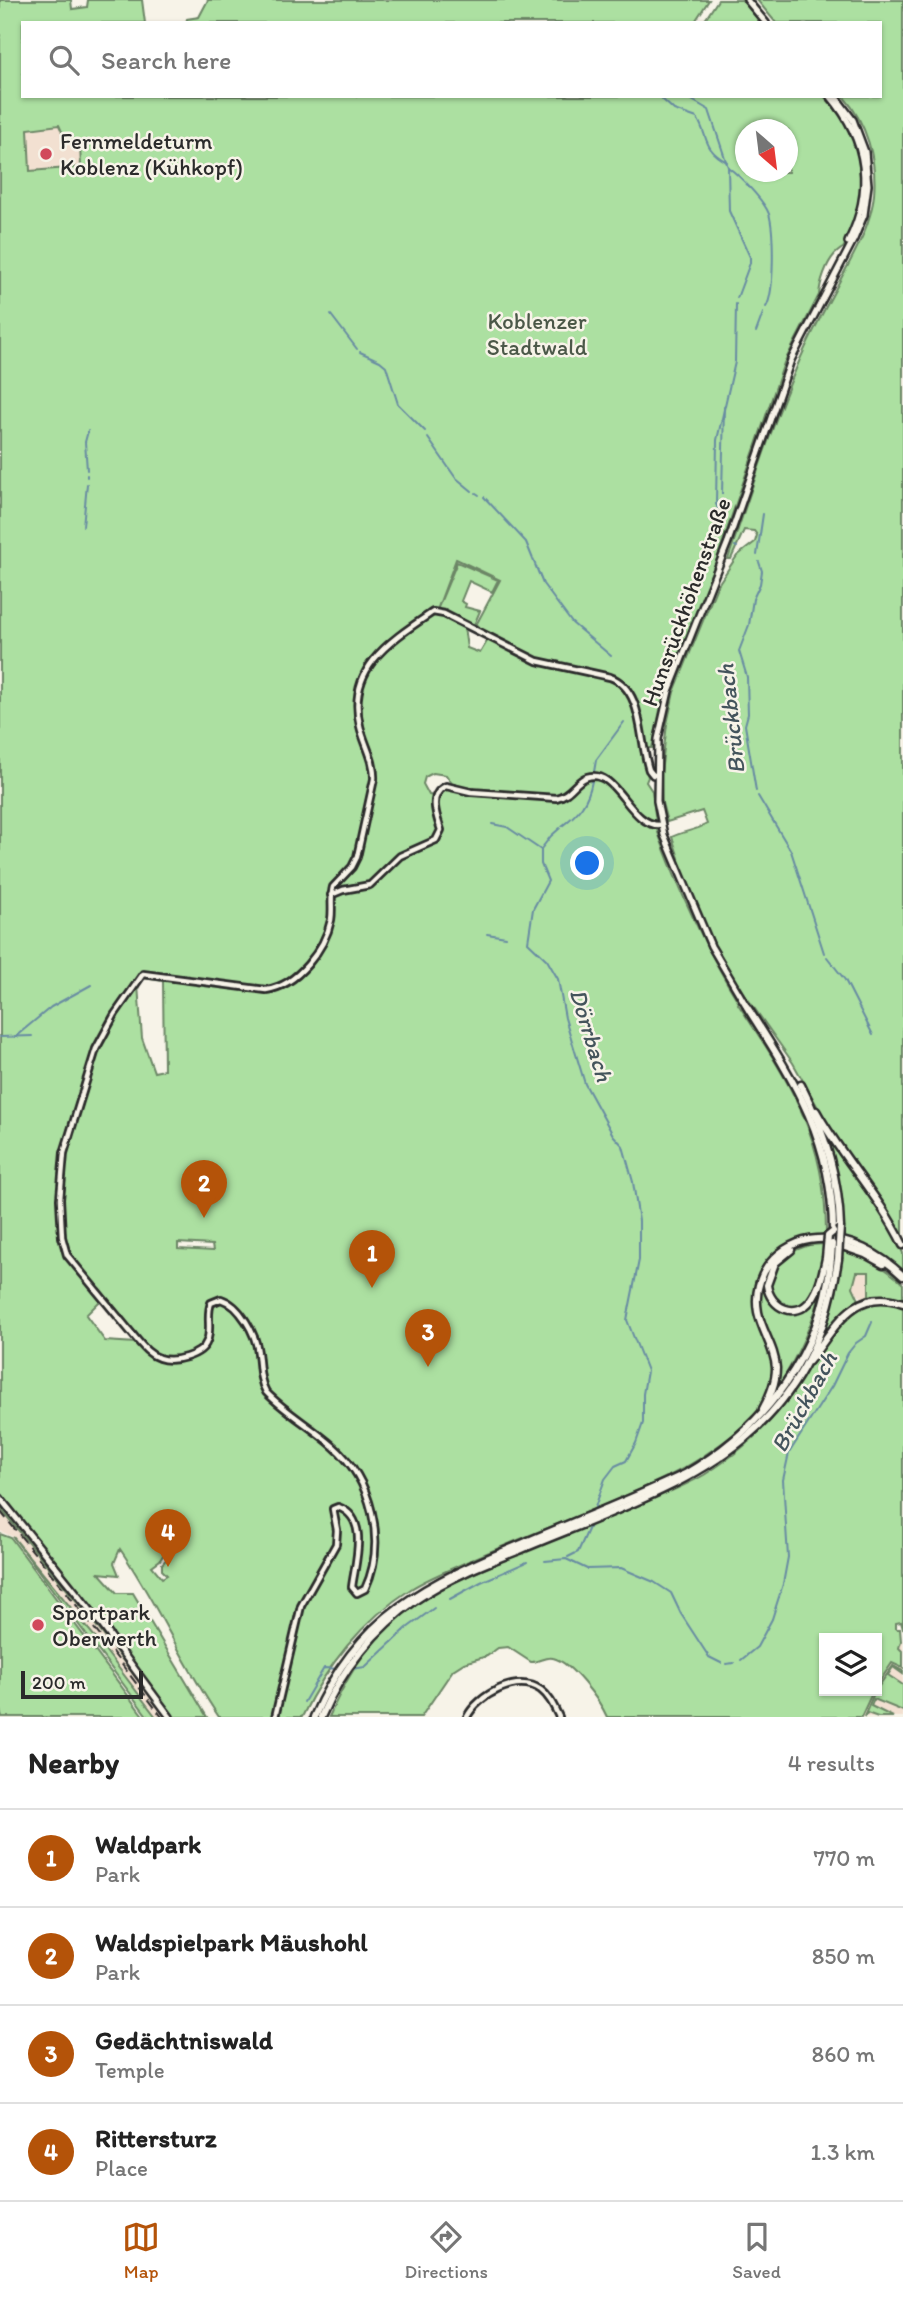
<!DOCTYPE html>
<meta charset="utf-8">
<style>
:root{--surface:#fff;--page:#f6f6f6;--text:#222;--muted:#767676;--line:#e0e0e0;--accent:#b45309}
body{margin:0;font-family:Itim,sans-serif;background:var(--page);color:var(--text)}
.controls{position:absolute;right:21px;bottom:21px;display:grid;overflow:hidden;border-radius:0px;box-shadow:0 2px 5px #0004}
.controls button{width:63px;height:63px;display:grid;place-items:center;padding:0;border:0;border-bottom:2px solid var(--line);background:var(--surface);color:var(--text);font:35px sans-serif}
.compass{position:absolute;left:735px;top:119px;width:63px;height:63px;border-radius:50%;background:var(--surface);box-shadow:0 2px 5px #0004;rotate:152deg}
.scale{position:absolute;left:21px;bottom:18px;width:122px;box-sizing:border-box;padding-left:7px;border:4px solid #2b2b2b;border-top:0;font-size:19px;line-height:24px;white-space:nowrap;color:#2b2b2b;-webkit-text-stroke:5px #f7f3e8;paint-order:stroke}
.you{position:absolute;left:588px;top:864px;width:24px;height:24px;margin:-18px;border:5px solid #fff;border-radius:50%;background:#1a73e8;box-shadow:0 0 0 10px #1a73e833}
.badge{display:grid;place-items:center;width:46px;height:46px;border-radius:50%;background:var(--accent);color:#fff;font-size:23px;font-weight:700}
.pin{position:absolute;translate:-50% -58px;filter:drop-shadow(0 2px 4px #0008)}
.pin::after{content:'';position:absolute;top:37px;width:24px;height:21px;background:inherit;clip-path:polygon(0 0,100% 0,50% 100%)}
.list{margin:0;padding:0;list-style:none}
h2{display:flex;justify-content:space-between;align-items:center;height:91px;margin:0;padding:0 28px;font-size:30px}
h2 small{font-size:23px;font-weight:400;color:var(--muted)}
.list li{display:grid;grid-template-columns:46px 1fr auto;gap:21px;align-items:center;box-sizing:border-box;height:98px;padding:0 28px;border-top:2px solid var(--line)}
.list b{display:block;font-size:26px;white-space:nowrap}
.list p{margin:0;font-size:23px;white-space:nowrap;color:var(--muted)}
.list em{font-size:23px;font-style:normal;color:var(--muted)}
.icon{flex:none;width:38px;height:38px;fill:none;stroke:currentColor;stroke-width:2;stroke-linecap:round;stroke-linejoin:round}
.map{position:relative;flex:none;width:903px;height:1717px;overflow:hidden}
.search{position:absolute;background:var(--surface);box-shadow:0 2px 5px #0004;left:21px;right:21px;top:21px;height:77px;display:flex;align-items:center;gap:18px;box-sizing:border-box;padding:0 24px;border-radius:0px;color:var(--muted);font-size:26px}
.sheet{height:483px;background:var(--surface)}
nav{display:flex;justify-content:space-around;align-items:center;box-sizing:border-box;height:98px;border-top:2px solid var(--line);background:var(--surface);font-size:19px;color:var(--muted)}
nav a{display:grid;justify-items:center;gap:4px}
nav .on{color:var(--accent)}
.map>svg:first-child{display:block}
.built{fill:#f2e0d1}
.green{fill:#ace0a1;stroke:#6c8666;stroke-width:2;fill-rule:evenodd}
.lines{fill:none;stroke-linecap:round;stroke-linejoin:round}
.stream{stroke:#688ca2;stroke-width:2}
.minor-casing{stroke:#2b2b2b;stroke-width:10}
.major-casing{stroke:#2b2b2b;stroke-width:10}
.highway-casing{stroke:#2b2b2b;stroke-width:11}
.minor{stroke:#f7f3e8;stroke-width:4.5}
.major{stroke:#f7f3e8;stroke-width:5}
.highway{stroke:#f7f3e8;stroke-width:6}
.rail{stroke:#2b2b2b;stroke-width:2;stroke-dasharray:10 5;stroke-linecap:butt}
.highway-bridge-casing{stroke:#2b2b2b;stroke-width:11;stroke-linecap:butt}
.highway-bridge{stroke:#f7f3e8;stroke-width:6}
.poi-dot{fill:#d1495b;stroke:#f7f3e8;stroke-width:2.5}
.labels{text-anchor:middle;stroke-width:5;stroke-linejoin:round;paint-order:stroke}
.poi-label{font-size:23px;fill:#2b2b2b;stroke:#f7f3e8;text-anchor:start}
.park-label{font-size:23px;fill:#4b5848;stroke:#f7f3e8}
.street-label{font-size:23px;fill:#2b2b2b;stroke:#f7f3e8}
.water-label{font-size:24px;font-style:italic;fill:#44545c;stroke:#f7f3e8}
</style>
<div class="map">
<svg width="903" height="1717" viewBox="0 0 903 1717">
<rect width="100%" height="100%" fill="#f7f3e8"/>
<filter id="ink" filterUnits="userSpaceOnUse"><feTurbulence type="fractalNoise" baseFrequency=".0143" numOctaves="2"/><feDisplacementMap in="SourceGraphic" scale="14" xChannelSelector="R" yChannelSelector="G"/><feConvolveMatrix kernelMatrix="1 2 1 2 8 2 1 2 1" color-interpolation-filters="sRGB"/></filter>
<g filter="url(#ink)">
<g class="built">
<polygon points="59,125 80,146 81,167 30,172 28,129"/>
<polygon points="857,1272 869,1272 869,1296 864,1298 858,1295 853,1287"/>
<polygon points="0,1508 88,1615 164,1717 156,1717 95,1637 13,1537 0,1531"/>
<polygon points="900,1641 903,1641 903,1717 861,1717 872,1692 877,1691 877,1685"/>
</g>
<g class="green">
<path d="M0,0H71L72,9L87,7L88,0H142L145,23H23V96H824C833,107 844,118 850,131C865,162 864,219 843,248C842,248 835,254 835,254C826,264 820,282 819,295L784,363L719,553L663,696L652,748H640L648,777L646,782L652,791L656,822H651L646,818L643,822L650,828L656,827C678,889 705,948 739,1003L738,1004C790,1082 827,1138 826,1236C793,1236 771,1248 761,1280C759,1285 755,1294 755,1300C755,1304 758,1311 759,1315C766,1336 777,1360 772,1382C766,1414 730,1438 705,1455C682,1471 656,1482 630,1494C578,1517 525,1536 473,1559C452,1569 430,1577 411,1589C363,1620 326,1666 302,1717H219C182,1663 157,1603 120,1549L114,1563L119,1575L99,1573L117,1593H133L207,1717H174L118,1642L0,1496ZM59,125L66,141L80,146L81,167L30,171L28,129ZM746,130H788V172H746ZM456,559L500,580L475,627L447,613L474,625L480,611L465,607L466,604L461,601L469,581L492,592L498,580L457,562L437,610ZM464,627L489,638L480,653L467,648ZM433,773L446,775L453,785L441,787L434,796L429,795L423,784L425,777ZM143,978L163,981L164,1070L154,1072L142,1038L138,985ZM178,1243L212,1245L213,1251L178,1249ZM102,1299L137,1343L105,1341L86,1315ZM170,1534L182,1538V1542L162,1564V1570L167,1575L162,1578L152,1566L160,1560L167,1549L164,1538L166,1535Z"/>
<polygon points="208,0 709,0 694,23 186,23 187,19 199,17"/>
<polygon points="718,0 742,0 761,23 703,23"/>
<path d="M757,0H903V1242L853,1160L834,1136L793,1063L733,978L715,947L676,859L679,858L672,837C683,831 695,831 707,824L702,811L667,822L662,803L661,773L667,724L674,692L717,586L737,556L755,542L757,535L754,531L744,530L731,559H728C750,494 771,427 798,364C809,338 823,312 836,288C851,259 871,227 874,195C877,160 867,123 843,96H880V23H776Z"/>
<path d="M824,1131L877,1204L903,1253V1272C885,1256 868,1245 844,1240L840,1187Z"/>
<polygon points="825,1244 818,1282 808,1302 794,1309 778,1305 769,1287 777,1263 793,1251 809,1245"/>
<path d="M843,1248C866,1257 885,1266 903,1284V1302L864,1298L869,1295V1272H857L853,1287L860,1302L818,1347L836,1294Z"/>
<path d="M769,1271C764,1284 765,1297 776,1307L797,1312L822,1288C813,1324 797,1357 777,1389L774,1387L776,1379C769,1348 749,1297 769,1271Z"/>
<path d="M878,1302L903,1306V1629L901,1622L896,1623V1629H900L901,1641L899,1648L903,1652V1668L892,1663L877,1685V1638H824V1691H873L861,1717H607C600,1701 571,1662 553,1658C545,1656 539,1662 531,1662L508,1647L498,1648L487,1656L464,1663L453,1670L421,1717H329C342,1687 359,1656 383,1632C417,1598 461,1578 505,1560C550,1541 592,1525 637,1506C660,1496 683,1487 704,1475C731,1458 757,1437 777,1413C801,1383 822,1340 849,1315C857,1307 867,1304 878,1302Z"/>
<polygon points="0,1503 98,1624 166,1717 88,1615 0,1508"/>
<polygon points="0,1534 11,1538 144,1717 2,1717 0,1710"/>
<polygon points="13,1537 95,1637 156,1717 148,1717"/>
<polygon points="893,1666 903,1671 903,1674 893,1667 888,1675 903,1685 903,1711 874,1699 871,1706 893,1717 878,1717 867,1713 864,1717 874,1693"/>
</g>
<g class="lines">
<g class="stream">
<polyline points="685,96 709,110 728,167 729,211 750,257 750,263 737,298"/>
<path d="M662,99L674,110L697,118C709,137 702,149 727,162"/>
<path d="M729,168C739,175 765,202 769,214C774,230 775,293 766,307"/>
<polyline points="331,315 357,349"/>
<polyline points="756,332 763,313"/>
<polyline points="360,352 380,361 386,366 398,404 425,431"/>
<polyline points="428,438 455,477 472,491"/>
<polyline points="87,470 85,442 88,431"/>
<polyline points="87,477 87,475"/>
<polyline points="476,493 479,495"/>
<polyline points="722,494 724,407"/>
<polyline points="484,497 526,542 543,584 572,623 611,656"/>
<polyline points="723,521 716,504 717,440 735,362 736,304"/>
<polyline points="83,526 87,484"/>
<polyline points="735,546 737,547"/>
<polyline points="757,555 763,514"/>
<polyline points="594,772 596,760 624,722"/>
<polyline points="756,791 745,725 748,714 747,677 739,651 749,625 753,599 760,584 762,571 759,562"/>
<polyline points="758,796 791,851 824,953"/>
<polyline points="492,824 507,827 541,850 541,864 548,881 533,909 528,942 547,960 558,979 565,1018 585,1084 613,1135 623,1146 633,1182 639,1221 639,1260 627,1320 647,1371 643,1394 643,1423 636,1443 626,1461 615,1466 605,1479 594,1510"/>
<path d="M562,826C579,813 588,802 592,781"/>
<polyline points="541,849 551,836 560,828"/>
<polyline points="487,934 506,937"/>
<polyline points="827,957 845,980 873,1035"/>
<polyline points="0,1037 32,1036"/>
<polyline points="15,1037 51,1007 91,985"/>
<polyline points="568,1557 578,1552 591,1523"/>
<polyline points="545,1561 566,1559 587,1569 621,1568 654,1582 671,1593 681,1614 709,1657 721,1663"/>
<polyline points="450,1599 481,1582 527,1562"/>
<polyline points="741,1660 757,1647 772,1619 783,1584 788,1557 783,1480 789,1453 832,1386 848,1353 856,1343 866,1336 872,1322"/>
<polyline points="726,1664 734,1663"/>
<polyline points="352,1669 365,1667 407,1628 434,1608"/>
<polyline points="304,1702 324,1668 339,1669"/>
</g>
<g class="minor-casing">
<g id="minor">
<path d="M331,895L343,890L370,885L400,856L436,840L441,830C436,815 428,794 446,786L471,792L556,798C571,795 575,781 587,777C617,767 629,827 661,825"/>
<path d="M275,1717L301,1606L336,1544L337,1530L333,1509L338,1507C370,1518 355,1562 352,1587L357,1593L365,1589C387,1542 372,1480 333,1446C312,1427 286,1413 266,1392C259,1379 260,1367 258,1353C256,1334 240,1305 221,1299L211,1303C206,1315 212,1329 207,1341C202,1356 173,1363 159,1358C150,1355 144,1348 138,1341L67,1255L62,1237L60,1199L64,1153L96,1049L115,1014L143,974L266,990C297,986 325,949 331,920C333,909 330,898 333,887L352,867L357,857L374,779C375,760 364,744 360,726C346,668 390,641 433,612L444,614L537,661L610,677C644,689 639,741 649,770L653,775H656"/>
<path d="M467,1717C478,1695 518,1673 541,1690C550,1697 554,1707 559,1717"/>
</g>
</g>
<g class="major-casing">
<g id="major">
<polyline points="747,0 766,23"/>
<path d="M830,96C868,141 874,190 848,242"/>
<polyline points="747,1007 711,946 664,835 657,801 658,739 669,691 728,542 791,360 854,239 864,215 868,185 865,152 853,120 835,96"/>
<polyline points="0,1498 99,1621 170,1717"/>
</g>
</g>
<g class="highway-casing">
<g id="highway">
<path d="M747,1007C795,1082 833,1140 833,1232"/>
<path d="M801,1085C824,1130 839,1177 840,1227"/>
<path d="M816,1111C842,1158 880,1197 903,1245"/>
<polyline points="842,1246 865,1254 883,1264"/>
<path d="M791,1250L775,1263L767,1285C770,1308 796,1320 811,1300C820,1288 823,1272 826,1258"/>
<path d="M809,1361C835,1329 853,1285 903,1303"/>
<path d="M763,1409C770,1396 776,1383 776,1368C775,1348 762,1332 758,1312C751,1275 779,1241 817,1239C850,1237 880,1254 903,1276"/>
<path d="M314,1717C358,1615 428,1583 524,1543C578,1520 632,1499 685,1474C765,1428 823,1352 831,1258"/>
<path d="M321,1717C341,1670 375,1628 417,1599C449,1577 486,1563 522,1549C676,1485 811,1450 838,1259"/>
</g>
</g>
<use href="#minor" class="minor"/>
<use href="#major" class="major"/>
<use href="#highway" class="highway"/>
<polyline class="rail" points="0,1511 67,1593 162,1717"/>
<g class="highway-bridge-casing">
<g id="highway-bridge">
<polyline points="826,1258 828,1236 833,1232"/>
<polyline points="831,1258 832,1244"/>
<polyline points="838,1259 840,1227"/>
</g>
</g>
<use href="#highway-bridge" class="highway-bridge"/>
</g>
</g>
<g class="poi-dot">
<circle cx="46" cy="154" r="7"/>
<circle cx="38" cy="1625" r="7"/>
</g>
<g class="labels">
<g class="poi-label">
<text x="60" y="149">Fernmeldeturm<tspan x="60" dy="26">Koblenz (Kühkopf)</tspan></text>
<text x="52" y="1620">Sportpark<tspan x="52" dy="26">Oberwerth</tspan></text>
</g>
<g class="park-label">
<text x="537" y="329">Koblenzer<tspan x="537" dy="26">Stadtwald</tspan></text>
</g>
<g class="street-label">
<text transform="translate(686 602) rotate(-70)" y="8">Hunsrückhöhenstraße</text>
</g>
<g class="water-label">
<text transform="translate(731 719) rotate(-96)" y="8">Brückbach</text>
<text transform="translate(591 1035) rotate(73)" y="8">Dörrbach</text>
<text transform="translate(804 1402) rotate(-61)" y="8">Brückbach</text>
</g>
</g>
</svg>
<div class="controls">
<button><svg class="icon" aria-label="layers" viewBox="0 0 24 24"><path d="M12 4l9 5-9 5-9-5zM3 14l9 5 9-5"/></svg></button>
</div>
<svg class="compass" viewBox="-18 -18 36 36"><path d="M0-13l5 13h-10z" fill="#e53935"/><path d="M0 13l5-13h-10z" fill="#767676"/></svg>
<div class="scale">200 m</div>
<div class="you"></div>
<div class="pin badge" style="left:372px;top:1288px">1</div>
<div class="pin badge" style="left:204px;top:1218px">2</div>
<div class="pin badge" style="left:428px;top:1367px">3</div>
<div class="pin badge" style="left:168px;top:1567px">4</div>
<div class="search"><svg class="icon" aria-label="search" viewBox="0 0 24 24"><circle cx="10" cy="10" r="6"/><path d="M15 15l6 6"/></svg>Search here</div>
</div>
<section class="sheet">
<h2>Nearby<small>4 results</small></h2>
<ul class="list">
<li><span class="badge">1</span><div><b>Waldpark</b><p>Park</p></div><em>770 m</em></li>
<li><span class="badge">2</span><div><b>Waldspielpark Mäushohl</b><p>Park</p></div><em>850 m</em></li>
<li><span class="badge">3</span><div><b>Gedächtniswald</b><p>Temple</p></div><em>860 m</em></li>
<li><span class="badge">4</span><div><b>Rittersturz</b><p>Place</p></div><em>1.3 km</em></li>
</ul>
</section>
<nav>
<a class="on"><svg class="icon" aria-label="map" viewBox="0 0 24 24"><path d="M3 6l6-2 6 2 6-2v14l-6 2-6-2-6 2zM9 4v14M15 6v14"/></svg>Map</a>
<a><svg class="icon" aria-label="directions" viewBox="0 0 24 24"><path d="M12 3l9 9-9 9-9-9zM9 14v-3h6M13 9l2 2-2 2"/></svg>Directions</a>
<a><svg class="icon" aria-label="saved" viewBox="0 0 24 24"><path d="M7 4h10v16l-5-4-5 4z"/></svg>Saved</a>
</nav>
